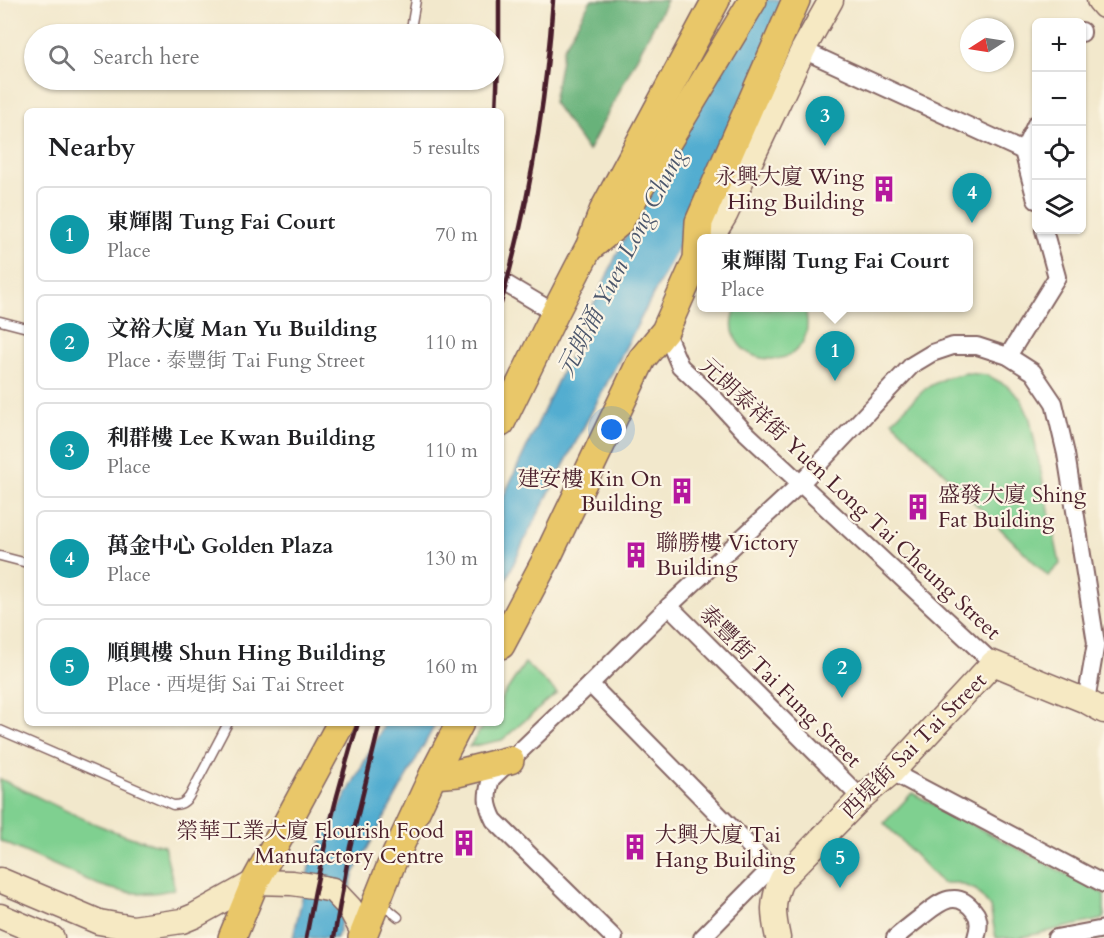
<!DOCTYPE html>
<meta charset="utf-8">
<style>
:root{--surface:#fff;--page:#f2f2f2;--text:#202124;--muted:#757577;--line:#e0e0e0;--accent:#111827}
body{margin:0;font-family:Cardo,"Noto Serif TC",serif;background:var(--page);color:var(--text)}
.controls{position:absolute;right:18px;top:18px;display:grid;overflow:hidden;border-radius:9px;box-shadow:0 2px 4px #0004}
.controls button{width:54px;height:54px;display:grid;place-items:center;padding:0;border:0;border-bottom:2px solid var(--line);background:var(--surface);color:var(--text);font:30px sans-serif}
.compass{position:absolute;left:960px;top:18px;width:54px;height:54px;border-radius:50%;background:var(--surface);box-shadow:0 2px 4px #0004;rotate:258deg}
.you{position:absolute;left:612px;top:430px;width:21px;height:21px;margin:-15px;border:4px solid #fff;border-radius:50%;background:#1a73e8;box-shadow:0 0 0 9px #1a73e833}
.badge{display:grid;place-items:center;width:39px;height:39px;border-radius:50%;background:var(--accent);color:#fff;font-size:20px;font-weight:700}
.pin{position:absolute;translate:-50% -50px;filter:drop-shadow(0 2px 3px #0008)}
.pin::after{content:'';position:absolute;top:32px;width:21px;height:18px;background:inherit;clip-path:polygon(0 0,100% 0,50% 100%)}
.popup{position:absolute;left:697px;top:234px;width:276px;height:78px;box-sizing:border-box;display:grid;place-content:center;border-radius:9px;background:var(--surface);filter:drop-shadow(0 2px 4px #0005);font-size:20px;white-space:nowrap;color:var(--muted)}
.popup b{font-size:22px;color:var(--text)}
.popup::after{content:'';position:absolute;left:50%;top:100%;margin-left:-12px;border:12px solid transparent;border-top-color:var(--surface)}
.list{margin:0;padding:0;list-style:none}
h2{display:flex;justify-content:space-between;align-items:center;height:78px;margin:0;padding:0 24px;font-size:26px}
h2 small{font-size:20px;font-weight:400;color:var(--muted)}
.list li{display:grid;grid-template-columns:39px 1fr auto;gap:18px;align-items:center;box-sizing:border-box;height:96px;margin:0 12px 12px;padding:0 12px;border:2px solid var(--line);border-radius:9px}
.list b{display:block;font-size:22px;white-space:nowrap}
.list p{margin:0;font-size:20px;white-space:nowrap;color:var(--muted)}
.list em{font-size:20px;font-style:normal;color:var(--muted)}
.icon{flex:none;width:33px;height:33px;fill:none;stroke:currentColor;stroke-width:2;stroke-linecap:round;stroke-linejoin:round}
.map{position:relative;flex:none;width:1104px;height:938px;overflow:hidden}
.search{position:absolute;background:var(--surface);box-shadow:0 2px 4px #0004;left:24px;top:24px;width:480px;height:66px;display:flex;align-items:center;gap:15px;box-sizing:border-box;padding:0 21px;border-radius:33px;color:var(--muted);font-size:22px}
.panel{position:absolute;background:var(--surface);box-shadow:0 2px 4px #0004;left:24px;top:108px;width:480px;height:618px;border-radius:9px}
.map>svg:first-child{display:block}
.green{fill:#7fd090;stroke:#64785e;stroke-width:1.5}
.forest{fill:#67b27a;stroke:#586852;stroke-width:1.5}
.water{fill:#52add0;stroke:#4e667e;stroke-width:1.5}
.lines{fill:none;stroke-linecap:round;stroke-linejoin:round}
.lane-casing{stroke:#856563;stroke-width:11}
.street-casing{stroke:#856563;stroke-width:20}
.secondary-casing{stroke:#856563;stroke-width:27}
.primary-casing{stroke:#856563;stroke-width:30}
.lane{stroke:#fff;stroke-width:8}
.street{stroke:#fff;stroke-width:16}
.secondary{stroke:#f6e9c3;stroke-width:24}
.primary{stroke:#e9c769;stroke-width:27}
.rail{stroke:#4a1f2b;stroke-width:4.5}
.labels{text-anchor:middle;stroke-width:4.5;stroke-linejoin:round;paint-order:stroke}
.poi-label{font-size:22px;fill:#4a1f2b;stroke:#fcf5e5;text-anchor:end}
.street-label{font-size:22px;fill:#4a1f2b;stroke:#fcf5e5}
.water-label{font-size:24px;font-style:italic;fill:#4d586d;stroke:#fcf5e5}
</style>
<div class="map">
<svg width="1104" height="938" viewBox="0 0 1104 938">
<rect width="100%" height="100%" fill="#fcf5e5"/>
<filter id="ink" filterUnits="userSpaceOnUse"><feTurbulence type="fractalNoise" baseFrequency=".0167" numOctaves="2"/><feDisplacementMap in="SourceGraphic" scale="12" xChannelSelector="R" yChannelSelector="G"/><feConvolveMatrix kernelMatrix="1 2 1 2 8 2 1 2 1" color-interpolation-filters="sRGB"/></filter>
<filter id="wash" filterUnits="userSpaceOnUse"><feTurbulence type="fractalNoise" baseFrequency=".008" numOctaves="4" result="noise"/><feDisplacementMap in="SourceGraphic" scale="24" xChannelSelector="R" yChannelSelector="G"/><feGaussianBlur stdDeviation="1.35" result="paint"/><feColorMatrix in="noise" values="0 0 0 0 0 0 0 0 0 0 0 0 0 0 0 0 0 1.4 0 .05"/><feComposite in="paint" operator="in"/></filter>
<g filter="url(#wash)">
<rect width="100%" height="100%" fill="#f2e8cc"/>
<g class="green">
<path d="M736,308H805C823,382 712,370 736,308Z"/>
<polygon points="966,373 987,375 1006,385 1021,399 1030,419 1060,564 1048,576 892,421 926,388 945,378"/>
<polygon points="525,663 557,693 502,740 469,747 485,723 501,723 501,699"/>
<path d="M0,779C53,803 107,835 164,846L175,889C148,896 125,894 99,885L0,841Z"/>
<polygon points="912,793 1104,894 1104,919 1018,938 996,938 990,907 976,890 958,883 942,883 884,823"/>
</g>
<polygon class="forest" points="591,0 667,0 588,151 553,102 563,49"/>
<g class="water">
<polygon points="752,0 808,0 526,537 501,591 501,502 646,192"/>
<polygon points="385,723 436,723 353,875 337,938 293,938 310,863"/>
</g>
</g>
<g filter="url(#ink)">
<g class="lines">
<g class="lane-casing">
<g id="lane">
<polyline points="410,34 416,0"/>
<polyline points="0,321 27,328"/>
<polyline points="0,556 27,563"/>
<path d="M0,730L173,805C181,805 184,803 189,797L228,723"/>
<polyline points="380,902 398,917"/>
</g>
</g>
<g class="street-casing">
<g id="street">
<polyline points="1082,33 1082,31"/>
<polyline points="803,50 1023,151"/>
<polyline points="1036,124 1023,151 1036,200"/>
<polyline points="501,281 555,313"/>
<polyline points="665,331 680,366 716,400 743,430 993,663"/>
<polyline points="1008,356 1057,277 1044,230"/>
<polyline points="669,606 861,798"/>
<polyline points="590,684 782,879"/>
<polyline points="892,772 1104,884"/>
<path d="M614,938L494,820C486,804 486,796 491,779L590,684L669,606L801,483L912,365L932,353L953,346H977L1008,356L1033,372L1054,403L1066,454L1096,643L1086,701"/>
<polyline points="702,938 771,868"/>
<path d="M895,938C903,931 912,924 921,917C938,904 956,887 974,911C981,919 979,929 976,938"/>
<polyline points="1056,938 1104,929"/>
</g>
</g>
<g class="secondary-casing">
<g id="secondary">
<polyline points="1099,0 1104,6"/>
<polyline points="711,238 725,215 803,50 831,0"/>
<polyline points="0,880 99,922 133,928 182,921 194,916 255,882 292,883 313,886 333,890 350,908 364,934"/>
<polyline points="0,916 52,938"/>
<path d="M778,938C773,915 771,901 782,879L861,798L892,772L993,663L1086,701L1104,711"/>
</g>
</g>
<g class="primary-casing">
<g id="primary">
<polyline points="590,245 603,211 716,0"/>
<polyline points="501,423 555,313 588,249 618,224 753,0"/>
<polyline points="501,645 547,558 642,359 665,331 697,259 699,222 796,0"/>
<polyline points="433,775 458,773 510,760"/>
<polyline points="232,938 255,882 341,723"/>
<polyline points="362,938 391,865 433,775 460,723"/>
</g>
</g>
<use href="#lane" class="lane"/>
<use href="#street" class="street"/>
<use href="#secondary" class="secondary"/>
<use href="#primary" class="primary"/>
<g class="rail">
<polyline points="496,111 499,43 499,0"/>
<path d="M501,303C529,204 546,103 553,0"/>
<path d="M306,938C319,865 336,793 358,723"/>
<polyline points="334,938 350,847 380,723"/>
</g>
</g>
</g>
<defs>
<g id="building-bare" transform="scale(2.07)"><path d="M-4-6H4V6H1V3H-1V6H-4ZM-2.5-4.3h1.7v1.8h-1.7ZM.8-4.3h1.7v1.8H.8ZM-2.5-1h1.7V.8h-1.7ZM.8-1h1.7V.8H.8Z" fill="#b5179e" stroke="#fcf5e5" stroke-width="2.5" paint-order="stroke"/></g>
</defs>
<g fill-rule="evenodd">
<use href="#building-bare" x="884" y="189"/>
<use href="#building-bare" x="682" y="491"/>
<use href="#building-bare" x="918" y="507"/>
<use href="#building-bare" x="636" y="555"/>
<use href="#building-bare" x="464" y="843"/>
<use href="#building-bare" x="635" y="847"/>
</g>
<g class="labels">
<g class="poi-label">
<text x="864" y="184">永興大廈 Wing<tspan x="864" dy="25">Hing Building</tspan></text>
<text x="662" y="486">建安樓 Kin On<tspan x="662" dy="25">Building</tspan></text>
<text x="938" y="502" text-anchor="start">盛發大廈 Shing<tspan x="938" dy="25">Fat Building</tspan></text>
<text x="656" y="550" text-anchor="start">聯勝樓 Victory<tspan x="656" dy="25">Building</tspan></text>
<text x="444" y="838">榮華工業大廈 Flourish Food<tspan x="444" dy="25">Manufactory Centre</tspan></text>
<text x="655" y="842" text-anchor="start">大興大廈 Tai<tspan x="655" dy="25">Hang Building</tspan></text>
</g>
<g class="street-label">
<text transform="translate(851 498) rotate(43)" y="8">元朗泰祥街 Yuen Long Tai Cheung Street</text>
<text transform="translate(781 686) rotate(45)" y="8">泰豐街 Tai Fung Street</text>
<text transform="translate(913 745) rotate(-45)" y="8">西堤街 Sai Tai Street</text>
</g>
<g class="water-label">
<text transform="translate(621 262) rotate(-63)" y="8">元朗涌 Yuen Long Chung</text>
</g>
</g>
</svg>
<div class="controls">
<button>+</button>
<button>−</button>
<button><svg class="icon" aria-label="locate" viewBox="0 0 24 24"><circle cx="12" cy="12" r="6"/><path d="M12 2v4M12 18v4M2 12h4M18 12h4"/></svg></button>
<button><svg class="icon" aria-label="layers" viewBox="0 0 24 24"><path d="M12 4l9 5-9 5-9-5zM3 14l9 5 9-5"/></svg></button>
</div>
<svg class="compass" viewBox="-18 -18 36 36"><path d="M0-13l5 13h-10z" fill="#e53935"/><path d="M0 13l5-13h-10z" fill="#757577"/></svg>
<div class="you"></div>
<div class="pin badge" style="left:835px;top:381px;background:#0f9aa8">1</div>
<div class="popup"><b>東輝閣 Tung Fai Court</b>Place</div>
<div class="pin badge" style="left:842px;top:698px;background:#0f9aa8">2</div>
<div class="pin badge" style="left:825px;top:146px;background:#0f9aa8">3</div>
<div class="pin badge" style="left:972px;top:223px;background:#0f9aa8">4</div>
<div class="pin badge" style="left:840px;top:888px;background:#0f9aa8">5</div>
<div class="search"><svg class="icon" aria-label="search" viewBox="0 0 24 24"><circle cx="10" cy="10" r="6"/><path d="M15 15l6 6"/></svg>Search here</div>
<section class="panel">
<h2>Nearby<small>5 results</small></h2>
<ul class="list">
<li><span class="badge" style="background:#0f9aa8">1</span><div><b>東輝閣 Tung Fai Court</b><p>Place</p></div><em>70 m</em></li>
<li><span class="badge" style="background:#0f9aa8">2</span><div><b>文裕大廈 Man Yu Building</b><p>Place · 泰豐街 Tai Fung Street</p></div><em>110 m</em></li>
<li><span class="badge" style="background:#0f9aa8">3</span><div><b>利群樓 Lee Kwan Building</b><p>Place</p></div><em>110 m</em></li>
<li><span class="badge" style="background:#0f9aa8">4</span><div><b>萬金中心 Golden Plaza</b><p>Place</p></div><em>130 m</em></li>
<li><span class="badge" style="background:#0f9aa8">5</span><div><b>順興樓 Shun Hing Building</b><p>Place · 西堤街 Sai Tai Street</p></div><em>160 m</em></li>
</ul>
</section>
</div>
